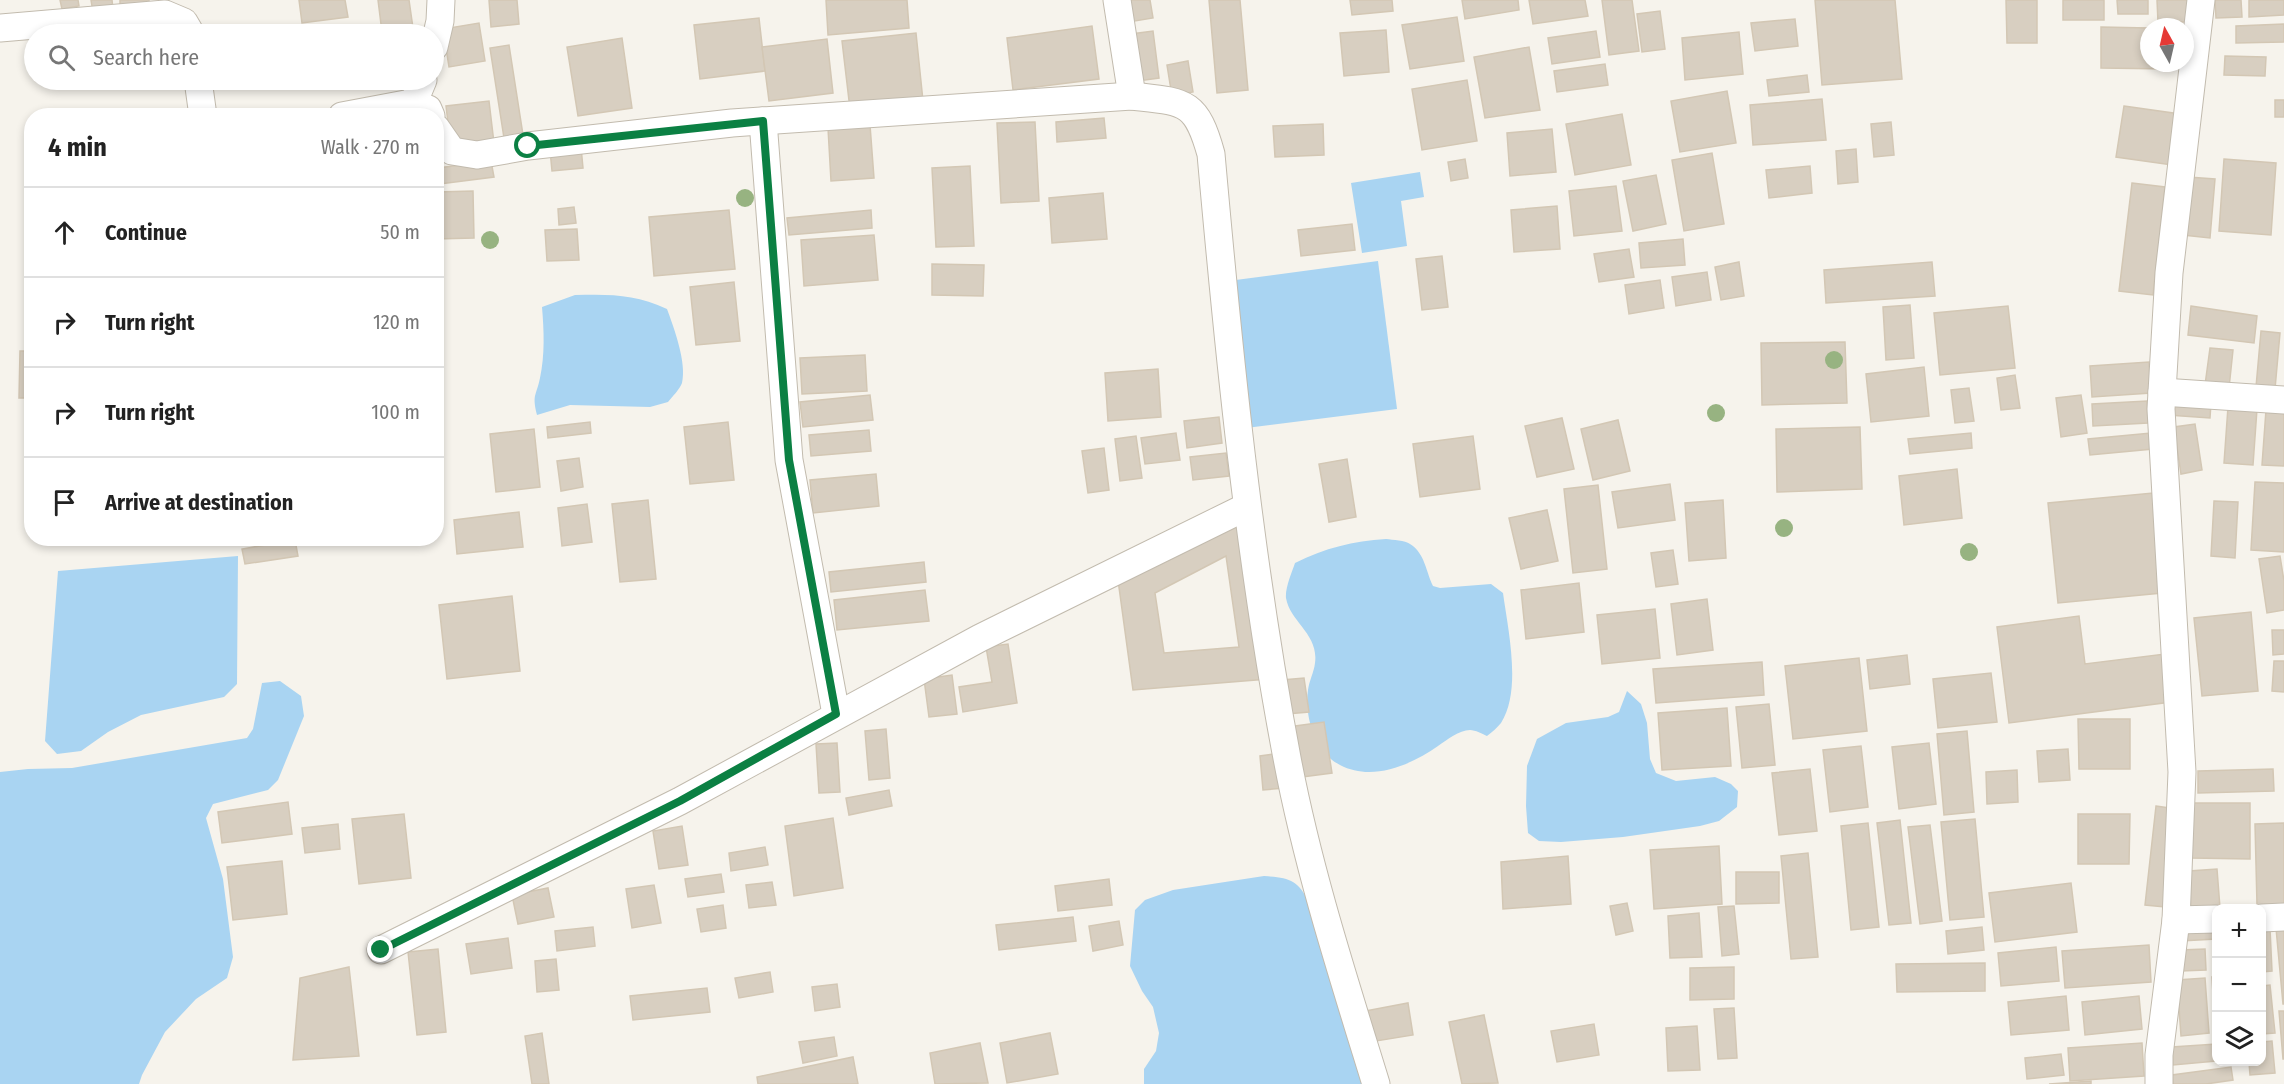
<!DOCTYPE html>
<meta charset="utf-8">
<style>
:root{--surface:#fff;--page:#f2f2f2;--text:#222;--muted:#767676;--line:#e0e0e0}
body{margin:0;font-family:"Fira Sans Condensed",sans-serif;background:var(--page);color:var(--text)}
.controls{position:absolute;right:18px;bottom:18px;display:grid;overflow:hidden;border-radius:12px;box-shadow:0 3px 9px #0003}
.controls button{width:54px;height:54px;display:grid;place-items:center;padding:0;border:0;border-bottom:2px solid var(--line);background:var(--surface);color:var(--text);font:30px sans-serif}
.compass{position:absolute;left:2140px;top:18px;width:54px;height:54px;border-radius:50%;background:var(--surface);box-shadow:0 3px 9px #0003;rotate:352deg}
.stop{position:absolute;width:18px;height:18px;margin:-14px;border:4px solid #0b8043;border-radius:50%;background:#fff}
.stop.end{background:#0b8043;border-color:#fff;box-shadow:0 2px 6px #0008}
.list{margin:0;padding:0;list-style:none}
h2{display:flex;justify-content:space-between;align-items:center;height:78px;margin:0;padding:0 24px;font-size:26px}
h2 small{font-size:20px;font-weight:400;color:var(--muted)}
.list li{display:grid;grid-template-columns:39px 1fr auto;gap:18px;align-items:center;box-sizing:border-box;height:90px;padding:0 24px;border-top:2px solid var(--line)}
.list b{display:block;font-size:22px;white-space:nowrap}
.list em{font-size:20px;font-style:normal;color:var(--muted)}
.icon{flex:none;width:33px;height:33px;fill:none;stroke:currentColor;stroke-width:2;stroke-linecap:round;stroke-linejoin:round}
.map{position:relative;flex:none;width:2284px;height:1084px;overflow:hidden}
.search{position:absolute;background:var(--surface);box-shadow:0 3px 9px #0003;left:24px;top:24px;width:420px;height:66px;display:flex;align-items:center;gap:15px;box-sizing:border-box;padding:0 21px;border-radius:33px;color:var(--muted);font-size:22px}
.panel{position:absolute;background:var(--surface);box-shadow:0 3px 9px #0003;left:24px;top:108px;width:420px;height:438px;border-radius:24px}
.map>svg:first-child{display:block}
.water{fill:#a9d4f2}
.building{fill:#d8cfc1;stroke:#d3c7b4;stroke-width:1.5;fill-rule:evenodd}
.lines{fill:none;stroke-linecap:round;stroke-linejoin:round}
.street-casing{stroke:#c2bbae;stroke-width:29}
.street{stroke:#fff;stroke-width:27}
.tree{fill:#97b381}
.route{stroke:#0b8043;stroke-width:8}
</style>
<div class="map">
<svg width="2284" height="1084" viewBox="0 0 2284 1084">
<rect width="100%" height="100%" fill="#f6f3ec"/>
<g class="water">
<polygon points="1420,172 1424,197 1401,201 1407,246 1362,253 1351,183"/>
<polygon points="1378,261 1397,409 1246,428 1228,281"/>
<path d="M575,295C610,294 635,294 667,309C674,328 687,363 682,383C680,389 672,397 668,402L650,407L570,405L537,415C532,394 536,397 540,378C545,355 544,331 542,307Z"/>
<path d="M1386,539C1393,540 1405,540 1410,544C1425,553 1426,572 1433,586L1440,588L1491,584L1503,593C1508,630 1522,690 1501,723C1497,728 1492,732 1487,736C1483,734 1475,730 1470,730C1459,730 1447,740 1438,746C1411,765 1372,782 1340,765C1315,752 1304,716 1308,690C1309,681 1314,672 1315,663C1319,634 1290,622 1286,598C1285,588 1292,572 1295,563C1325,548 1353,541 1386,539Z"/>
<polygon points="238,556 237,684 224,697 141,715 108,732 81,751 57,754 45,741 58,571"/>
<polygon points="280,681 301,696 304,716 278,780 268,790 213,804 206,818 223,879 233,957 227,978 196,999 165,1032 142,1075 139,1084 0,1084 0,772 28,769 72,768 247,738 253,729 262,683"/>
<polygon points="1627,691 1641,704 1647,723 1650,759 1656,773 1676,781 1715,777 1731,784 1738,791 1737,807 1719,821 1700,826 1623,837 1561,842 1539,841 1528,833 1526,806 1527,766 1537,739 1566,723 1608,717 1619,712"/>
<path d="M1264,876C1289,878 1298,879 1309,903L1363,1084H1144V1069L1156,1051L1159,1033L1153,1007L1142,991L1130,966L1135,910L1145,900L1173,890Z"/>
</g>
<g class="building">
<polygon points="60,0 78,0 79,6 62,9"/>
<polygon points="91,0 112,0 113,9 93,12"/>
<polygon points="120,0 149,0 149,2 120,5"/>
<polygon points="299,0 345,0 348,17 302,23"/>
<polygon points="378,0 409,0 413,28 382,32"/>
<polygon points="489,0 517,0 519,24 491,27"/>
<polygon points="826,0 907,0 909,28 828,35"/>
<polygon points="1126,0 1150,0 1153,18 1129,22"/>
<polygon points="1209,0 1240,0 1248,90 1217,93"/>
<polygon points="1350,0 1392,0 1393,11 1352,15"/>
<polygon points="1462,0 1518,0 1519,10 1465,19"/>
<polygon points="1529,0 1585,0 1588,16 1533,24"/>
<polygon points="1602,0 1632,0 1639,51 1609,55"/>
<polygon points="1815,0 1895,0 1902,79 1822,85"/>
<polygon points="2006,0 2037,0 2037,43 2007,43"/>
<rect x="2063" y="0" width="41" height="20"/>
<polygon points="2117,0 2148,0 2148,14 2118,14"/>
<polygon points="2157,0 2188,0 2188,22 2158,22"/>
<polygon points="2215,0 2241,0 2242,17 2216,18"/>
<polygon points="2249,0 2284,0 2284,15 2249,17"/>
<polygon points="1660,11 1665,49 1642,52 1637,14"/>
<polygon points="1457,17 1464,61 1410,69 1402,25"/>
<polygon points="759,18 765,71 700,79 694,25"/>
<polygon points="1795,19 1798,46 1755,51 1751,23"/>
<polygon points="479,23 485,61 449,67 443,29"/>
<polygon points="2284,24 2284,42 2236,43 2236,26"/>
<polygon points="1092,26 1099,79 1013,90 1007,38"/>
<polygon points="2101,27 2149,28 2149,63 2168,63 2168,69 2101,68"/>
<polygon points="1386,30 1389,72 1344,76 1340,33"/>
<polygon points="1153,31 1159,78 1138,81 1131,34"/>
<polygon points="1596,31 1600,57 1552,64 1548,38"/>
<polygon points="1739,32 1743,74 1685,80 1682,38"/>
<polygon points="916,33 923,101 850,109 842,41"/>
<polygon points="622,38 632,108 578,116 567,47"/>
<polygon points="827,39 833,93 769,101 762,47"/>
<polygon points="509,45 523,135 504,138 490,48"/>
<polygon points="1529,47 1540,110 1485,118 1474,57"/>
<polygon points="2225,56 2266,57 2265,76 2224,75"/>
<polygon points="1188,61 1193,92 1172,96 1167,65"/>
<polygon points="1605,64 1608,85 1557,92 1554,71"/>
<polygon points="1807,75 1809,92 1769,96 1767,80"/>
<polygon points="1467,80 1477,141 1422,150 1412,89"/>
<polygon points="1727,91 1736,143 1680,152 1671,101"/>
<polygon points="1822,99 1826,140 1753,145 1750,105"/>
<rect x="2275" y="100" width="9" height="17"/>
<polygon points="489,101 494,143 451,148 446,106"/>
<polygon points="2124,106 2180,114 2172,165 2116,157"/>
<polygon points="1622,114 1631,165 1575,175 1566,124"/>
<polygon points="1104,118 1106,138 1057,142 1056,122"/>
<polygon points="1035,122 1039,201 1001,203 997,123"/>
<polygon points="1891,122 1894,155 1874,157 1871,124"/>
<polygon points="1323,124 1324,155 1275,157 1273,126"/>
<polygon points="870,125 874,178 831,181 828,128"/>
<polygon points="1552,129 1556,172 1510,176 1507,133"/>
<polygon points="581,147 583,168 552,171 550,150"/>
<polygon points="1856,149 1858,182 1838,184 1836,151"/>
<polygon points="1712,153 1724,224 1684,231 1672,160"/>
<polygon points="1465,159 1468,178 1451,181 1448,162"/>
<polygon points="2224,159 2276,163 2271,235 2219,231"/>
<polygon points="491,161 494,177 440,184 438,168"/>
<polygon points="970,166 974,246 936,247 932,168"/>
<polygon points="1810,166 1812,193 1769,198 1766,170"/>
<polygon points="1656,175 1666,224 1633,231 1623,181"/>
<polygon points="2188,177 2215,179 2210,238 2183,235"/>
<polygon points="2132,183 2165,187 2153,295 2119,291"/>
<polygon points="1616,186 1622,231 1574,236 1569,191"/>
<polygon points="473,191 474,238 436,239 436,192"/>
<polygon points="1103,193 1107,239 1052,243 1049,198"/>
<polygon points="1557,206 1560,249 1514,252 1511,210"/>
<polygon points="574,207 576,223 559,225 558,209"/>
<polygon points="729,210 735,269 654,276 649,217"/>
<polygon points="871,210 872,228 789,235 787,218"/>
<polygon points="1352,224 1355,250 1301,256 1298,230"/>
<polygon points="577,229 579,260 547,261 545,230"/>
<polygon points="874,235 878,280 804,286 801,240"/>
<polygon points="1683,239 1685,265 1641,268 1639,243"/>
<polygon points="1629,249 1634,277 1599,282 1594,254"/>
<polygon points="1442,256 1448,307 1422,310 1416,259"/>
<polygon points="1739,262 1744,296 1721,300 1715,267"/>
<polygon points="1932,262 1935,296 1826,303 1824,270"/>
<polygon points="932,264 984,265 983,296 932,295"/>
<polygon points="1707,272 1711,300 1676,306 1672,277"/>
<polygon points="1660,280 1664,308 1629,314 1625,285"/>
<polygon points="734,282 740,341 696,345 690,287"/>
<polygon points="1910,305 1914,358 1886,360 1883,307"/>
<polygon points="2008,306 2015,368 1940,375 1934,313"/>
<polygon points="2191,306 2257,316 2254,343 2188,335"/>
<polygon points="2261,331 2280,333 2275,389 2256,387"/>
<polygon points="1845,342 1847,403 1762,405 1761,343"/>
<polygon points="2210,348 2233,350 2229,388 2205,385"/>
<polygon points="20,351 32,351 32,398 19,398"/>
<polygon points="865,355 867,391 802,394 800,358"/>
<polygon points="2149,362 2151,393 2092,397 2090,366"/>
<polygon points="1924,367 1929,416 1871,422 1866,374"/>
<polygon points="1158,369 1161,417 1108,421 1105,373"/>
<polygon points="2015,375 2020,408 2001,410 1997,378"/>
<polygon points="1969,388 1974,421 1955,423 1951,390"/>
<polygon points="870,395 873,420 803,427 800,402"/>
<polygon points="2081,395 2087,433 2061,437 2056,398"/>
<polygon points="2169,400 2211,403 2210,418 2168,415"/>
<polygon points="2147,401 2148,423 2093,426 2092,404"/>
<polygon points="2228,407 2257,409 2253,465 2224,463"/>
<polygon points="2266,410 2284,411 2284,466 2262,465"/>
<polygon points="1219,417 1222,443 1187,448 1184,421"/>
<polygon points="1562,418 1574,469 1537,477 1525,426"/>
<polygon points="1618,420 1630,471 1593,480 1581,429"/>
<polygon points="590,422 591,433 548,438 547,427"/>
<polygon points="728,422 734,480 690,484 684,427"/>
<polygon points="2195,424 2202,470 2181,474 2174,427"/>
<polygon points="1860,427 1862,489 1777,492 1776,429"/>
<polygon points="534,429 540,487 496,492 490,434"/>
<polygon points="869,430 871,451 811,456 809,435"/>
<polygon points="1176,433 1180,460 1145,464 1141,438"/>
<polygon points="1971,433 1972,448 1910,454 1908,439"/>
<polygon points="2151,433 2153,449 2090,455 2088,439"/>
<polygon points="1136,436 1142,478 1120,481 1115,439"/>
<polygon points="1473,436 1480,489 1420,497 1413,444"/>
<polygon points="1104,448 1109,490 1088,493 1082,451"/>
<polygon points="1226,453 1229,476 1193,480 1190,457"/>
<polygon points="579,458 583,487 561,491 557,461"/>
<polygon points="1347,459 1356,517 1329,522 1319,464"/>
<polygon points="1957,469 1962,518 1904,525 1899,476"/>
<polygon points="876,474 879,506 813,513 810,480"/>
<polygon points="2255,482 2284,483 2284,552 2251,550"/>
<polygon points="1670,484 1675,520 1618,528 1612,492"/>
<polygon points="1598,485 1607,569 1573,573 1564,489"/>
<polygon points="2153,493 2162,593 2058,603 2048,503"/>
<polygon points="648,500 656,579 620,582 612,504"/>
<polygon points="1723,500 1726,558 1689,561 1685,503"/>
<polygon points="2214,501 2238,502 2235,558 2211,556"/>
<polygon points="587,504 592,542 562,546 558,508"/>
<polygon points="1547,510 1558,561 1521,569 1509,518"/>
<polygon points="519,512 523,547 457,554 454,520"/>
<path d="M1244,514L1268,679L1133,690L1118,580ZM1226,556L1239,647L1164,653L1155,593Z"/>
<polygon points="295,540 298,556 245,564 242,549"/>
<polygon points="1673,550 1678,584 1656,587 1651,553"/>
<polygon points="2280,556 2284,581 2284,610 2267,613 2259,559"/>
<polygon points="924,562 926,582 831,592 829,572"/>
<polygon points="1579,583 1584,632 1526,639 1521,590"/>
<polygon points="925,590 929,621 837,630 834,600"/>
<polygon points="512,596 520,671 447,679 439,605"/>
<polygon points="1707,599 1713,650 1677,655 1671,604"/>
<polygon points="1655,609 1660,658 1602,664 1597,615"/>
<polygon points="2251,612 2258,691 2202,696 2194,618"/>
<polygon points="2079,616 2085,664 2165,654 2171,702 2009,723 1997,627"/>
<polygon points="2272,630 2284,630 2284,654 2273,655"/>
<polygon points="1008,644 1017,703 963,712 959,687 992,682 986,647"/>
<polygon points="1907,655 1910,684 1870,689 1867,660"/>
<polygon points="1859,658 1867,731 1793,739 1785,666"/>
<polygon points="2274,661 2284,661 2284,692 2272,691"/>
<polygon points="1762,662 1764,695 1656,703 1653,669"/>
<polygon points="1991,673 1997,722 1938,728 1933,679"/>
<polygon points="952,675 957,714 929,717 924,679"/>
<polygon points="1304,678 1309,712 1287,714 1282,680"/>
<polygon points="1769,704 1775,765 1742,768 1736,707"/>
<polygon points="1727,708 1731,766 1662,770 1658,713"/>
<polygon points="2078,719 2130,719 2130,769 2079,769"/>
<polygon points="1324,722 1332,773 1295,778 1288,727"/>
<polygon points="886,729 890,778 869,780 865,731"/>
<polygon points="1967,731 1974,812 1944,815 1937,734"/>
<polygon points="837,743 840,792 819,793 816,744"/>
<polygon points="1929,743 1936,804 1899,809 1892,747"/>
<polygon points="1861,746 1868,807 1830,812 1823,750"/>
<polygon points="2068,749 2070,780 2039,782 2037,751"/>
<polygon points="1281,753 1285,788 1263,790 1260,756"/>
<polygon points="1810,769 1817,831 1779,835 1772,773"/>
<polygon points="2273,769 2274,791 2198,793 2198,771"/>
<polygon points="2017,770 2018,802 1987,804 1986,772"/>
<polygon points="889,790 892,806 849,815 846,798"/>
<polygon points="288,802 292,834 222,843 218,812"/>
<polygon points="2192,803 2250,803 2250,859 2191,858"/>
<polygon points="2156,806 2176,809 2165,907 2145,905"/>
<polygon points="404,814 411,878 359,884 352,819"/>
<polygon points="2078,814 2130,814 2129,864 2078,864"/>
<polygon points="833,818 843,888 794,896 785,826"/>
<polygon points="1975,819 1984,917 1950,920 1941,822"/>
<polygon points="1900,820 1911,923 1889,925 1877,823"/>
<polygon points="1868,823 1879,927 1851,930 1841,826"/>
<polygon points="2284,823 2284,904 2257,905 2255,824"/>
<polygon points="338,824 340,849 305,853 302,828"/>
<polygon points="1930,825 1942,921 1920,924 1908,827"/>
<polygon points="682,826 688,865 659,869 653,831"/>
<polygon points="1719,846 1722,904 1654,909 1650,850"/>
<polygon points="765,847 768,865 731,871 729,853"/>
<polygon points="1808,853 1818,957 1791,959 1781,856"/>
<polygon points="1568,856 1571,904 1503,909 1501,862"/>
<polygon points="282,861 287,914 233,920 227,867"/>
<polygon points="2217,869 2220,908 2191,913 2189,871"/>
<polygon points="1736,872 1779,872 1779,903 1736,904"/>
<polygon points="721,874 724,892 688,897 685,879"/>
<polygon points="1109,879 1112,905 1058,911 1055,886"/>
<polygon points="772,882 776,905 749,908 746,885"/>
<polygon points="2071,883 2077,932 1995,942 1989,893"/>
<polygon points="654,885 661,923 632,928 626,889"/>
<polygon points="548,888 554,917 518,924 512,895"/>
<polygon points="1627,903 1633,931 1616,935 1610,906"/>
<polygon points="723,905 726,928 701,932 697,909"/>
<polygon points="1734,906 1739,954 1722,956 1718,907"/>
<polygon points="1699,913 1702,957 1670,958 1668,916"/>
<polygon points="1073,917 1076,941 999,950 996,925"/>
<polygon points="1119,921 1123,945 1093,951 1089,926"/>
<polygon points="593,927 595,946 557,951 555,931"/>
<polygon points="1982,927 1984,950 1948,954 1946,931"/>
<polygon points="2216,927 2216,939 2181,941 2180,929"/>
<polygon points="2276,928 2284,928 2284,1004 2283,1004"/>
<polygon points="2270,929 2272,971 2262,972 2262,930"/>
<polygon points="508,938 512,968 471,974 466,944"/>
<polygon points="2149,945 2151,982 2065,988 2062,951"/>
<polygon points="2056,947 2059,981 2001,986 1998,953"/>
<polygon points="438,949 446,1032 417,1035 408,952"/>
<polygon points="2205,949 2206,970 2181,971 2180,950"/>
<polygon points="556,959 559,990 537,992 535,961"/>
<polygon points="1985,963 1985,991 1897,992 1896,964"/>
<polygon points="349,967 359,1056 293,1060 300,978"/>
<polygon points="1734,967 1734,999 1690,1000 1690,968"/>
<polygon points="770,972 773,992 739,998 735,978"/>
<polygon points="2212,977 2216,977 2215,1031"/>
<polygon points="2205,978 2209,1033 2181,1036 2177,980"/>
<polygon points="837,984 840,1007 815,1011 812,987"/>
<polygon points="2270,985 2275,1033 2262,1034 2262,986"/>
<polygon points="707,988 710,1012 633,1020 630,996"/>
<polygon points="2066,996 2069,1030 2011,1035 2008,1002"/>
<polygon points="2139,996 2142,1029 2085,1035 2082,1002"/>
<polygon points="1408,1003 1413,1035 1370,1042 1365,1011"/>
<polygon points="1734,1008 1737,1058 1718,1059 1714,1009"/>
<polygon points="2279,1011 2284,1011 2284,1059 2283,1059"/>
<polygon points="1484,1015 1498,1083 1462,1084 1449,1022"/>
<polygon points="1594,1024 1599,1055 1557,1062 1551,1031"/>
<polygon points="1697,1026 1700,1070 1668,1071 1666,1028"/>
<polygon points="542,1033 549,1084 532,1084 525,1036"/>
<polygon points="1050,1033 1058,1074 1007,1083 1000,1043"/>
<polygon points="834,1037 837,1056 803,1063 799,1042"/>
<polygon points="2272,1041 2275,1073 2250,1075 2249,1062 2262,1062 2262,1042"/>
<polygon points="980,1043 988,1083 935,1084 930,1053"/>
<polygon points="2142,1043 2144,1076 2070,1081 2068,1048"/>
<polygon points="2216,1044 2216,1061 2173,1065 2172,1047"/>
<polygon points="2061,1054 2064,1075 2027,1079 2025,1058"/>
<polygon points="853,1057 858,1084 758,1084 757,1077"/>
<polygon points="2231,1067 2233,1080 2206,1084 2173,1084 2172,1075"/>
<polygon points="2091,1081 2091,1084 2049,1084"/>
</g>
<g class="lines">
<g class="street-casing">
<g id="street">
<polyline points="1117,0 1132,96"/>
<polyline points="2201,0 2169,273 2161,409 2182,772 2176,920 2216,919"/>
<polyline points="0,28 165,14 184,22 191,34"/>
<polyline points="434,47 440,21 441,0"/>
<polyline points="198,80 203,116"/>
<polyline points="413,104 423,80"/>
<polyline points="342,116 411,103 428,109 431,116"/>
<polyline points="763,121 789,460 836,714"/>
<path d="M436,128L452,151L477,155L528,146L732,123L1132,96C1185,102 1196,100 1211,154C1229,356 1249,558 1287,758C1308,869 1343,977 1376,1084"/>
<polyline points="2162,392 2284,400"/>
<polyline points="2262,918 2284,917"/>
<polyline points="381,950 680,801 980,638 1246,507"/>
<polyline points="2159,1084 2159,1055 2176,920"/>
</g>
</g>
<use href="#street" class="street"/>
</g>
<g class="tree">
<circle cx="745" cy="198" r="9"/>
<circle cx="490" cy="240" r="9"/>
<circle cx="1834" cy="360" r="9"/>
<circle cx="1716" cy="413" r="9"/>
<circle cx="1784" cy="528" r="9"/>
<circle cx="1969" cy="552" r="9"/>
</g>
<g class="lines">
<polyline class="route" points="381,950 680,801 836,714 789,460 763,121 528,146"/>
</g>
</svg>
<div class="controls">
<button>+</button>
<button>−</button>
<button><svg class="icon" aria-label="layers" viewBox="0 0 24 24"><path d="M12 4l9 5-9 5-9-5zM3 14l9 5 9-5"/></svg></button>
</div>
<svg class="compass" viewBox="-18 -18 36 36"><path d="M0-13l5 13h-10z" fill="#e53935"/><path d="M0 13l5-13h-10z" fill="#767676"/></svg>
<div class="stop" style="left:528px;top:146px"></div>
<div class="stop end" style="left:381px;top:950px"></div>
<div class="search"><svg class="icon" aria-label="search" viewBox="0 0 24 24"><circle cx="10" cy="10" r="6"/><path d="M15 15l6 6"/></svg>Search here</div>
<section class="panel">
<h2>4 min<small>Walk · 270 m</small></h2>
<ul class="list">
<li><svg class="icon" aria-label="ahead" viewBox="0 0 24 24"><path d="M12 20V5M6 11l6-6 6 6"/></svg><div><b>Continue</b></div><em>50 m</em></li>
<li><svg class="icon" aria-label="right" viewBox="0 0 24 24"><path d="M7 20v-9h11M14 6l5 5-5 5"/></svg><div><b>Turn right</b></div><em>120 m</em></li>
<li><svg class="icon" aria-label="right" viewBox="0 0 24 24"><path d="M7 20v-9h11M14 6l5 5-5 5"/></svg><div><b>Turn right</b></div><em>100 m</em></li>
<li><svg class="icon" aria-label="arrive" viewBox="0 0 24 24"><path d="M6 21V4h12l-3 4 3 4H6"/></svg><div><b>Arrive at destination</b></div></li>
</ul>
</section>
</div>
